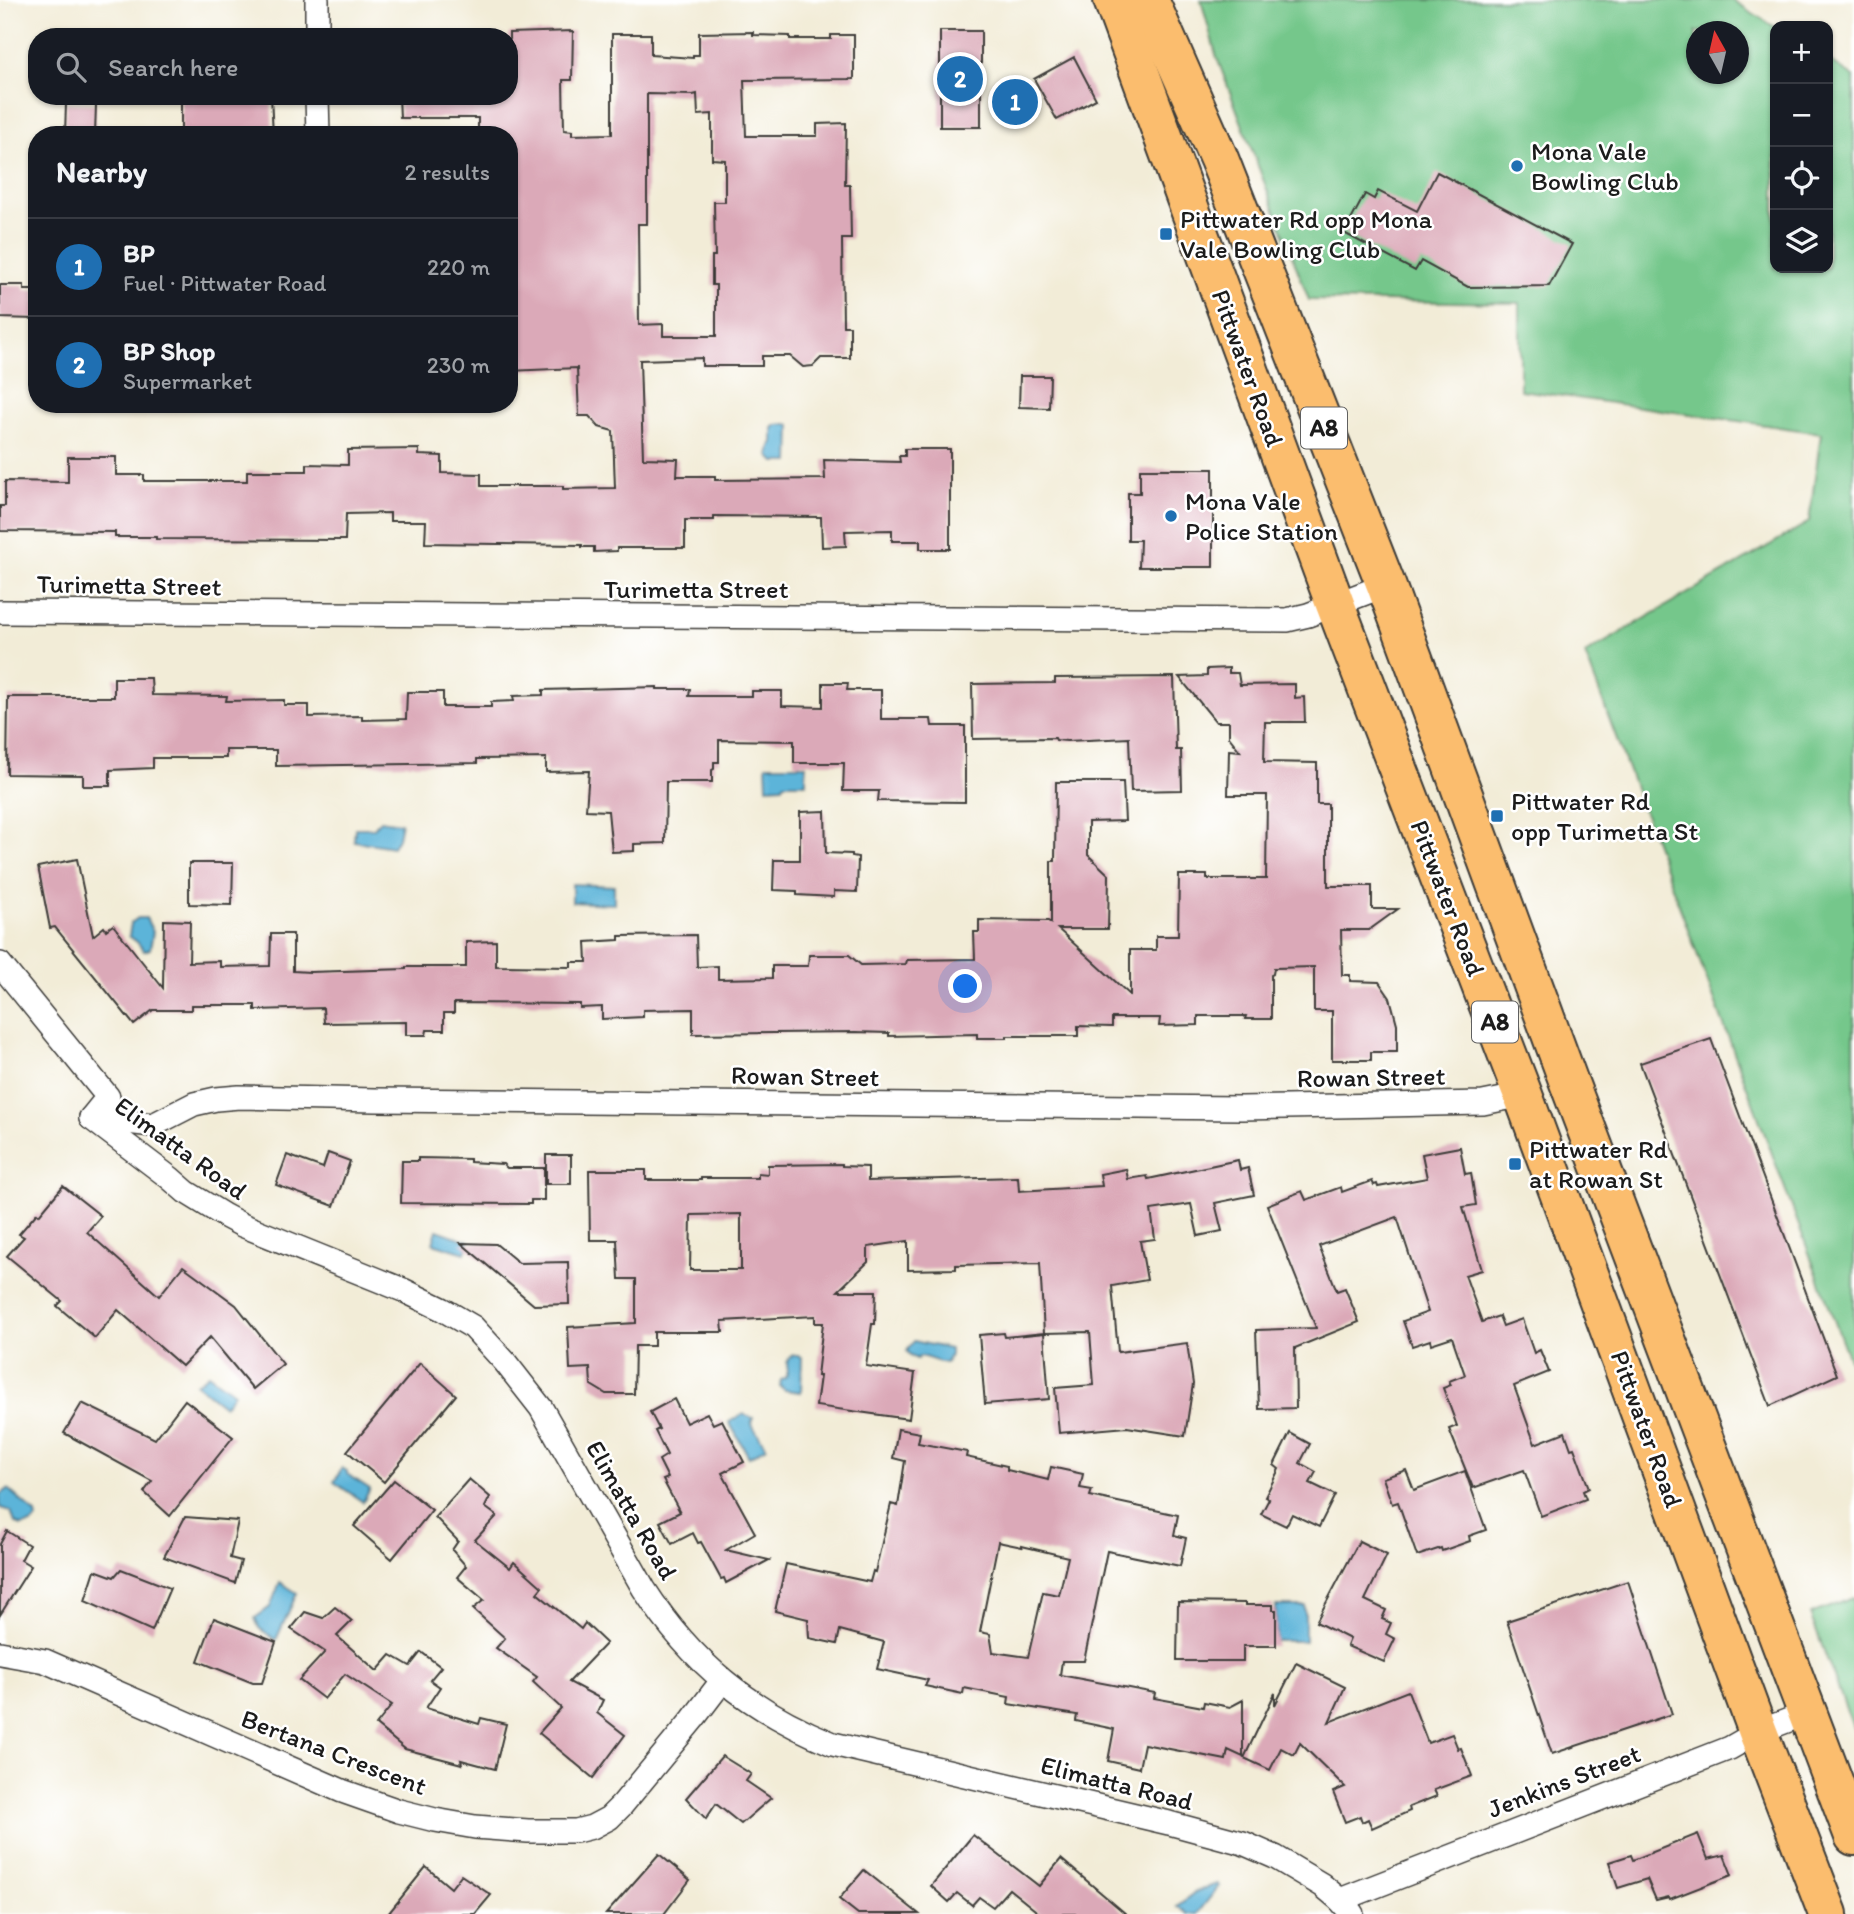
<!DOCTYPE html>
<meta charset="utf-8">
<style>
:root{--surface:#171b24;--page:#20242c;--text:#f1f3f6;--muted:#9ea1a6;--line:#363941;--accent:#1f6fb2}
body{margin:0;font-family:Itim,sans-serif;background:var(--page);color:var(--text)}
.controls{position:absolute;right:21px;top:21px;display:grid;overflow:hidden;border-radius:14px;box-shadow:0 2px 5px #0004}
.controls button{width:63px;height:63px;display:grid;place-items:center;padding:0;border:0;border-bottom:2px solid var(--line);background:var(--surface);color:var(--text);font:35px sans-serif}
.compass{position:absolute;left:1686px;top:21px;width:63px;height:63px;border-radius:50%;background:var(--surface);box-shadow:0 2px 5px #0004;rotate:352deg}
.you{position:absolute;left:966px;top:987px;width:24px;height:24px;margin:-18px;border:5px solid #fff;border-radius:50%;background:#1a73e8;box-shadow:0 0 0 10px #1a73e833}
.badge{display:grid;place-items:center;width:46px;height:46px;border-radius:50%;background:var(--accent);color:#fff;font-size:23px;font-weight:700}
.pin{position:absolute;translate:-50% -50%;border:4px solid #fff;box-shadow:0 2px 7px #0006}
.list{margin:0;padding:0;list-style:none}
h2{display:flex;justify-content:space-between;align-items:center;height:91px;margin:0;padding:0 28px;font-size:30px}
h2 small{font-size:23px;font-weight:400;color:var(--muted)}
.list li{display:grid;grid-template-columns:46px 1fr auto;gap:21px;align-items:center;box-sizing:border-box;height:98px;padding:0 28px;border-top:2px solid var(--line)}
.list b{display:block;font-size:26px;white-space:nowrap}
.list p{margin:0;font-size:23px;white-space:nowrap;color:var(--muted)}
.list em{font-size:23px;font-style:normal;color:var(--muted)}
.icon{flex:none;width:38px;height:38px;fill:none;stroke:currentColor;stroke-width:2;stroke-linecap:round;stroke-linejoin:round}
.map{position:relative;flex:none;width:1854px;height:1914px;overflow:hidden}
.search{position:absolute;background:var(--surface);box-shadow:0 2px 5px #0004;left:28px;top:28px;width:490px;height:77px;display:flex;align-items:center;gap:18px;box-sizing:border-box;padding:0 24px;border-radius:28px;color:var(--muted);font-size:26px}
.panel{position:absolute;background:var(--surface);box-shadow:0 2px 5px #0004;left:28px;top:126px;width:490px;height:287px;border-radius:28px}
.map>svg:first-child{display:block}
.green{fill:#74c78b;stroke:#487254;stroke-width:2;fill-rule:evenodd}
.water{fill:#5cb4d9;stroke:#3c687a;stroke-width:2}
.building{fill:#dba9b8;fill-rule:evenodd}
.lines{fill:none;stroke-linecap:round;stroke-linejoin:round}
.minor-casing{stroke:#3c3b38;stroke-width:26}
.trunk-casing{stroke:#3c3b38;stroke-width:42}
.minor{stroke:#fff;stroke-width:23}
.trunk{stroke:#fbbd6e;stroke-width:38}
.poi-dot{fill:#1f6fb2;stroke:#fff;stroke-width:2.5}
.labels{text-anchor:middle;stroke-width:5;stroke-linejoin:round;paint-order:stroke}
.shield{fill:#fff;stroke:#606060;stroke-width:2}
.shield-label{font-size:24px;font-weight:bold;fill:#1c1c1c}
.poi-label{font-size:26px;fill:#1c1c1c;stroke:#fff;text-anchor:start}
.street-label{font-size:26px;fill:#1c1c1c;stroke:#fff}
</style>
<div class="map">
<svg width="1854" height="1914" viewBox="0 0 1854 1914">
<rect width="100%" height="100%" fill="#fff"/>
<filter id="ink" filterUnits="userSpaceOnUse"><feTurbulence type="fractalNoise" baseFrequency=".0143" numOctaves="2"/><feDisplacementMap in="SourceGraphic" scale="14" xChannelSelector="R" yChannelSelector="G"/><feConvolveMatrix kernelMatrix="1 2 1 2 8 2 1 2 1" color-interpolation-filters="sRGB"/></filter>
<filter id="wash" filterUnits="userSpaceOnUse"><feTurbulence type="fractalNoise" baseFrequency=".00686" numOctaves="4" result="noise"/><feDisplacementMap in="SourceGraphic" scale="28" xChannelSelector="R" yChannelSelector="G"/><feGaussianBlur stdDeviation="1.57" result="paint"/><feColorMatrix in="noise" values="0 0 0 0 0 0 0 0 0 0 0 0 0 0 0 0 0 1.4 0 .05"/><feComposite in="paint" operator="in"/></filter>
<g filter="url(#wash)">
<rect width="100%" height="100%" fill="#f2ecd7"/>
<g class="green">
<path d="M1201,0H1732L1775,27V268H1828V60L1854,77V1373L1585,654L1809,522L1821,433L1520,390V303L1309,300L1217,58ZM1696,32H1738V74H1696Z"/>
<polygon points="1854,1598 1854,1730 1810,1614"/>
</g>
<g class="water">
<polygon points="787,424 791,425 790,462 775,462 769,456 771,446 773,442 773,428 776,425"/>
<polygon points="766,765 806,765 806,783 785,783 782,786 767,787"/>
<polygon points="380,820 401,823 398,838 393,847 354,841 355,828 374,828"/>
<polygon points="572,884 614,886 614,904 572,902"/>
<polygon points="138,918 146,918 153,932 150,949 144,951 137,942 129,936 131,923"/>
<polygon points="437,1230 469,1241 465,1253 433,1243"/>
<path d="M914,1341L950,1349V1355L946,1363C936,1362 930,1358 920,1356L917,1359L910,1356L907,1351Z"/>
<path d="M792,1355L802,1357L801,1392L785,1390L780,1386L781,1380L786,1377L788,1371C786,1364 787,1360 792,1355Z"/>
<polygon points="208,1374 234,1393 224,1406 196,1384"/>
<polygon points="743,1414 753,1418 751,1423 766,1447 749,1457 729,1422"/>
<polygon points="342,1468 347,1471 347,1474 370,1489 363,1502 334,1482"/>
<polygon points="8,1489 36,1514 37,1519 31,1524 21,1526 15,1523 11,1511 0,1508 0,1495"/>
<polygon points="280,1582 297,1593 276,1640 259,1628 255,1618 270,1607"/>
<rect x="1276" y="1606" width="29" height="35"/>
<polygon points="1217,1884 1219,1886 1197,1914 1188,1914 1177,1906 1195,1892"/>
</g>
<g id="blocks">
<g class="building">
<path d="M573,31L572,80H563L564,130L572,131V135L612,134V34H651V55L693,58V55H699V33L753,32V35L790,36V39H831V35H854V79L744,80L746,136H817V124L846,123L845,185H850L851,239H842L843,326H850V358H821L813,366L803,367L790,356H762V366H702V358L640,360L643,458L678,459L677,476H715V480L825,479L824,460L900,462L899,456H905V449H950V549H920V541H892V530L845,531L846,546L822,547L821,517L714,516V520H685V548H617V551L594,552V547H582V545L425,543L426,521H390V513L346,514L345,540L156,539V537H115V532L0,531V506H5V481L68,482V457H116V475H144V481H247V471H307V464L348,465V450L419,449V455L442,456V473L481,474V486H563V489L615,488L613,431L599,427L589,416H579L577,368L509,371V135H478V118H400L399,96H509V33ZM647,94L693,95L697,94L698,115L712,114V159L725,160V202H714L715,256H712V285H716V336H663V324L639,325L638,224H647Z"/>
<rect x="940" y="31" width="41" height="96"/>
<polygon points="1074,57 1096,99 1057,120 1034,79"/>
<polygon points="181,96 271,96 273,135 181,135"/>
<polygon points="66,103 96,104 95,135 65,135"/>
<polygon points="1437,172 1572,244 1549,286 1468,287 1421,261 1415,271 1344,233 1365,194 1374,199 1378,191 1417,211"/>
<polygon points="0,285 24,285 24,290 36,290 36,319 0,318"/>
<polygon points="1020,376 1050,376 1049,408 1019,407"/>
<polygon points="1140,469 1213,469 1213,567 1139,567 1140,540 1128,540 1128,493 1140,493"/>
<polygon points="1229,668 1229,673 1238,673 1240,685 1295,684 1295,698 1304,697 1305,722 1265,722 1264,762 1317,763 1317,804 1328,804 1328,886 1372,886 1372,909 1398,909 1369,930 1341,930 1342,975 1350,975 1350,981 1379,982 1390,998 1397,1024 1397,1052 1371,1052 1371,1060 1332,1060 1332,1011 1314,1011 1314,967 1274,968 1273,974 1271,975 1271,1019 1245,1019 1246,1016 1198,1016 1198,1025 1159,1026 1160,1018 1112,1018 1112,1027 1078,1026 1078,1036 1007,1036 1007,1038 977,1038 977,1034 889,1036 889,1033 855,1032 693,1034 693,1009 643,1010 643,1017 602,1019 602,1007 580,1008 580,1004 454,1003 454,1013 444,1013 444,1030 427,1030 426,1035 406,1035 406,1022 324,1023 323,1008 255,1010 255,1005 191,1005 191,1010 153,1010 134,1025 55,927 50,928 38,867 77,859 93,936 104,927 106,930 113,925 163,988 164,920 190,921 189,962 220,961 220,967 270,966 271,934 293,934 293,971 310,972 406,969 406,967 466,967 466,942 496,941 496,966 571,967 571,962 587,962 586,942 619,940 619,936 696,935 697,967 718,966 718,979 772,978 772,966 808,966 809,955 849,955 861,965 906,964 907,960 975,959 974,932 979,932 979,920 1048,921 1051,923 1051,861 1055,861 1056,782 1123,782 1125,821 1088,822 1088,855 1109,875 1108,929 1058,929 1130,995 1130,950 1156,950 1156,936 1178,936 1179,875 1207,875 1207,879 1266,879 1267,795 1228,795 1229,750 1240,751 1229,737 1229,722 1216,722 1179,677 1207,676 1207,669"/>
<polygon points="1174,677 1176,750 1181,750 1182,790 1131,791 1129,738 1067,741 1056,740 1055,738 973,739 972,684 1055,683 1055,678"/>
<polygon points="114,678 151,678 152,695 227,696 226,701 284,700 284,705 309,705 309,717 362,716 362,720 406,719 407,692 443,692 443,707 491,707 491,702 514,701 513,696 543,695 543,690 657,687 657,689 690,689 689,696 752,696 752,691 782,691 782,706 823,707 823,683 848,683 847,690 881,690 881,719 931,719 932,726 965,726 965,802 878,801 879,791 843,791 844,763 794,763 794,741 719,740 719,762 714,762 714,769 712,770 712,782 666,782 665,843 634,844 634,851 612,852 608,811 586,810 589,771 546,772 546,758 477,759 477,763 276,766 276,750 226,750 226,758 153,758 153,768 110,770 110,786 83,786 83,775 7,774 8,697 114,697"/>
<polygon points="825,811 826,853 852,854 852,856 858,857 857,892 834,891 834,897 797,895 797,891 773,890 774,860 800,860 800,812"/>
<polygon points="189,863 233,863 232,905 189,904"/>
<polygon points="1711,1039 1837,1375 1770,1406 1640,1063"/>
<polygon points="1460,1147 1465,1174 1471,1173 1476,1205 1463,1207 1482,1270 1465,1275 1482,1322 1499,1316 1503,1326 1522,1319 1534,1353 1540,1350 1549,1372 1514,1386 1535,1444 1565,1432 1571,1449 1574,1448 1589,1488 1583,1491 1586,1499 1541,1516 1524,1470 1473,1488 1449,1429 1457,1426 1443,1388 1451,1385 1449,1381 1465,1375 1452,1337 1431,1344 1430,1340 1412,1346 1403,1321 1428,1312 1397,1217 1319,1246 1337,1291 1345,1288 1359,1322 1295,1348 1296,1408 1259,1409 1256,1330 1316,1328 1267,1205 1302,1191 1306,1200 1341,1187 1342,1192 1372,1181 1374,1185 1377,1184 1378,1187 1427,1178 1422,1154"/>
<polygon points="328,1153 350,1161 334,1206 276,1185 287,1155 323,1168"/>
<rect x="546" y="1155" width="25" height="29"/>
<polygon points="418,1158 470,1159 470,1162 503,1164 507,1168 544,1168 544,1200 531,1200 531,1204 401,1203 402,1161 418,1161"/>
<path d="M1238,1160L1240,1170L1248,1168L1254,1195L1215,1203L1222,1231L1198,1236L1191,1204L1151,1210L1155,1239L1140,1241L1147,1280L1112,1286L1118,1352L1187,1343L1193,1384L1185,1436L1127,1427L1059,1433L1055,1388L1094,1385L1090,1332L1044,1333L1049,1399L985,1404L979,1335L1004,1333L1005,1337L1044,1333L1040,1263L956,1265V1269L908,1270V1241L868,1247V1262L838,1291H876L875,1324H872L866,1366L915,1373L909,1419L816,1406L820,1376H817L823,1323H815V1316L722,1321L723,1332H654V1346H635L634,1394H606L591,1385L590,1368L570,1369L568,1327L636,1323V1279H619L617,1240H590L589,1170H646V1180H701V1178H758V1173L768,1174V1165L842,1164V1166L868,1167V1181L1018,1177L1019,1191L1102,1186L1100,1174L1126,1169L1128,1179L1147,1176L1148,1179ZM741,1214V1270H690L691,1215Z"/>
<polygon points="63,1186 101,1216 87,1232 159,1296 183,1266 236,1305 283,1364 253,1389 210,1337 182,1366 118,1310 95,1338 57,1306 62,1301 7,1256 24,1237 19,1234 37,1213 39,1215"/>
<polygon points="461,1243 496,1244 519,1263 568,1262 569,1304 534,1305"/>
<polygon points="420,1363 456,1395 384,1482 347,1451"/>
<polygon points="674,1399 686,1423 707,1413 713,1424 722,1420 744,1462 722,1473 755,1533 726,1550 769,1560 726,1583 724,1578 721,1579 701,1542 698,1543 693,1533 672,1544 660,1522 680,1512 663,1480 668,1478 659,1460 667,1455 655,1431 659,1429 650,1412"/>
<polygon points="185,1400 233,1437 170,1516 144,1492 152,1481 64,1433 82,1403 155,1439"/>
<path d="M898,1429L920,1433L918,1443L967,1452L966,1457L1007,1466V1470L1048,1480L1051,1467L1083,1474L1080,1488L1092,1490L1090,1496L1178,1515L1174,1535L1186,1538L1180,1566L1107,1551L1084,1661H1062L1060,1675L1155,1693L1154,1698L1203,1707L1204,1702L1230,1707L1243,1700V1757L1228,1750L1226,1760L1144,1744L1139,1768L1108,1761L1114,1729L1076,1721L1077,1715L1008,1704L1009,1697L964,1688L963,1694L925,1686L928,1680L877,1669L884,1642L840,1630L837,1644L809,1638L808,1619L775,1611L786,1564L870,1582L873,1571L875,1572L891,1504L898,1506L905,1461L893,1458ZM998,1542L1022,1547V1546L1068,1557L1059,1595L1043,1592L1028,1657L993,1652L990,1634L980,1632Z"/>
<polygon points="1290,1433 1310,1444 1300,1463 1316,1472 1310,1483 1335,1495 1319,1527 1292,1514 1286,1526 1261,1514 1269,1499 1265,1497 1279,1469 1274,1465"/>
<polygon points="1406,1470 1414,1490 1465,1471 1486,1530 1469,1536 1470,1541 1442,1551 1441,1548 1417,1556 1398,1502 1392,1504 1383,1478"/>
<polygon points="469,1479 490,1497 485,1507 497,1516 475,1540 510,1568 514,1562 542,1587 537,1593 581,1629 585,1623 606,1643 569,1682 603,1700 597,1713 625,1735 593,1778 539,1733 561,1708 533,1682 537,1677 496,1648 505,1638 473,1609 484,1600 457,1577 466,1566 452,1550 458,1541 435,1517"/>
<polygon points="394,1480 432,1510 392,1559 354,1526"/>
<polygon points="185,1517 238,1521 230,1558 241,1561 235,1583 164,1557"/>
<polygon points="7,1531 29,1545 21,1560 31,1566 0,1615 0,1544"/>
<polygon points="1359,1541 1387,1555 1365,1600 1386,1610 1382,1619 1391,1623 1386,1634 1395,1639 1384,1662 1347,1646 1350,1639 1316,1622"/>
<polygon points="121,1569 170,1588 152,1631 85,1601 95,1570 114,1577"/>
<polygon points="1628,1581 1672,1714 1552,1754 1507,1621"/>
<polygon points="1178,1602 1245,1603 1245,1605 1273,1605 1273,1610 1276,1610 1276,1646 1243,1646 1243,1661 1177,1661"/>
<polygon points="335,1607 352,1621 337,1636 377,1671 391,1655 410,1666 421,1652 441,1667 430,1680 440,1687 426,1708 479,1724 481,1718 506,1724 495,1769 461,1760 462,1764 405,1749 376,1725 392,1705 345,1674 324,1699 299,1680 325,1652 291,1629 305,1612 323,1618"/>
<polygon points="214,1618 276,1642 262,1683 253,1683 198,1661"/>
<polygon points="1296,1663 1345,1687 1329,1722 1408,1691 1428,1743 1452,1734 1458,1749 1461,1748 1472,1776 1434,1790 1437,1796 1409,1807 1410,1811 1372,1828 1368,1819 1362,1822 1360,1816 1345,1822 1333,1792 1345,1787 1300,1743 1294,1755 1281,1748 1270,1770 1244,1758 1275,1693 1275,1705"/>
<polygon points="722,1756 751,1774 746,1781 771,1798 741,1824 716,1804 706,1819 686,1798"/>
<polygon points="1698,1834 1708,1859 1724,1855 1732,1875 1670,1899 1669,1897 1656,1900 1647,1879 1618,1888 1609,1862 1631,1855 1633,1860"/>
<polygon points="973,1835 1039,1886 1061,1859 1126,1914 1040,1914 1009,1889 993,1907 979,1897 972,1905 957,1893 949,1902 931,1886"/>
<polygon points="659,1854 690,1880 664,1914 606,1914"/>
<polygon points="426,1867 451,1888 461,1875 491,1895 475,1914 388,1914"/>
<polygon points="864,1870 919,1914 858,1914 839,1899"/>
</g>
</g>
</g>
<g filter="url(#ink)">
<use href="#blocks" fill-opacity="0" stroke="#3c3b38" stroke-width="2"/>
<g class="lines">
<g class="minor-casing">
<g id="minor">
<polyline points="317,0 317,37"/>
<polyline points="317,96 318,135"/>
<polyline points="0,612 1287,620 1308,615 1386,585"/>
<path d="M0,964L108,1097L91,1118L170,1178L186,1192L225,1216L242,1225L403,1290L442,1309L473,1327L505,1362L541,1408L644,1589C692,1664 750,1710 833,1744L1169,1823L1243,1843L1275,1857L1322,1885L1340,1900L1352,1914"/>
<polyline points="91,1118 153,1125 194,1104 216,1099 239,1097 375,1100 1242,1108 1483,1103 1523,1095"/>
<polyline points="0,1653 45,1661 342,1791 399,1811 435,1820 475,1827 528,1831 576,1831 592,1827 609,1818 622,1805 693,1719 722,1681"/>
<polyline points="1340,1900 1730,1748 1758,1732 1807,1713"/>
</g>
</g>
<g class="trunk-casing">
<g id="trunk">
<polyline points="1113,0 1335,604 1523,1095 1758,1732 1828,1914"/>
<polyline points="1149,0 1219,159 1386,585 1568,1080 1854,1836"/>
</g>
</g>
<use href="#minor" class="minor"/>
<use href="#trunk" class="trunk"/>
</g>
</g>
<g class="poi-dot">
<circle cx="1517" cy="166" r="7"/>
<rect x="1159" y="227" width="14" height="14" rx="3.5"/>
<circle cx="1171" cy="516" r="7"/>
<rect x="1490" y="809" width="14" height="14" rx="3.5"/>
<rect x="1508" y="1157" width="14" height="14" rx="3.5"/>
</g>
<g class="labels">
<g class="shield">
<rect x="1301" y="407.5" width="46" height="41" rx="5"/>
<rect x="1472" y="1001.5" width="46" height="41" rx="5"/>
</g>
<g class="shield-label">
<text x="1324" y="436">A8</text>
<text x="1495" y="1030">A8</text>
</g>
<g class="poi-label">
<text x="1531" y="160">Mona Vale<tspan x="1531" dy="30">Bowling Club</tspan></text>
<text x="1180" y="228">Pittwater Rd opp Mona<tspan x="1180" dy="30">Vale Bowling Club</tspan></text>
<text x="1185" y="510">Mona Vale<tspan x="1185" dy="30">Police Station</tspan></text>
<text x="1511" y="810">Pittwater Rd<tspan x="1511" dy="30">opp Turimetta St</tspan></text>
<text x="1529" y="1158">Pittwater Rd<tspan x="1529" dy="30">at Rowan St</tspan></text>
</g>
<g class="street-label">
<text transform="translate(1248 368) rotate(70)" y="9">Pittwater Road</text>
<text transform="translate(129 585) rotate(1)" y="9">Turimetta Street</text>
<text x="696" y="598">Turimetta Street</text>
<text transform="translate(1448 898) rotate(69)" y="9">Pittwater Road</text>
<text transform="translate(805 1076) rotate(1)" y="9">Rowan Street</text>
<text transform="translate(1371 1077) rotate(-1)" y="9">Rowan Street</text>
<text transform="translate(181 1148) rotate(36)" y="9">Elimatta Road</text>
<text transform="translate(1647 1429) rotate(70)" y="9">Pittwater Road</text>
<text transform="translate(632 1510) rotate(60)" y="9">Elimatta Road</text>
<text transform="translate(334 1752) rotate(21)" y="9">Bertana Crescent</text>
<text transform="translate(1564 1781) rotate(-21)" y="9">Jenkins Street</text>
<text transform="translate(1117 1783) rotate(14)" y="9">Elimatta Road</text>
</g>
</g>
</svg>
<div class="controls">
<button>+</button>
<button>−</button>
<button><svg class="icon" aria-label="locate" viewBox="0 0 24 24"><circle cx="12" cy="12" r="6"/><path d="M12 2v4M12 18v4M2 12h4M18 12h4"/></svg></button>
<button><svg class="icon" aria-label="layers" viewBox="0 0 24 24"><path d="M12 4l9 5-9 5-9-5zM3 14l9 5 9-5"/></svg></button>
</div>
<svg class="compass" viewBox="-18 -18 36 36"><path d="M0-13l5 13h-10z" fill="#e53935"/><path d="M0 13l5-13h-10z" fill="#9ea1a6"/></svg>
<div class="you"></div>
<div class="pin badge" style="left:1015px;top:102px">1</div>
<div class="pin badge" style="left:960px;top:79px">2</div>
<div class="search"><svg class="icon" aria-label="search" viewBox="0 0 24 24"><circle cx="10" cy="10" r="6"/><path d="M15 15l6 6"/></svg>Search here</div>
<section class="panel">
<h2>Nearby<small>2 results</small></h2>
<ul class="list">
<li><span class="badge">1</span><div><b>BP</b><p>Fuel · Pittwater Road</p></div><em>220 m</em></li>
<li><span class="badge">2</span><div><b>BP Shop</b><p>Supermarket</p></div><em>230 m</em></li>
</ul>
</section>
</div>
